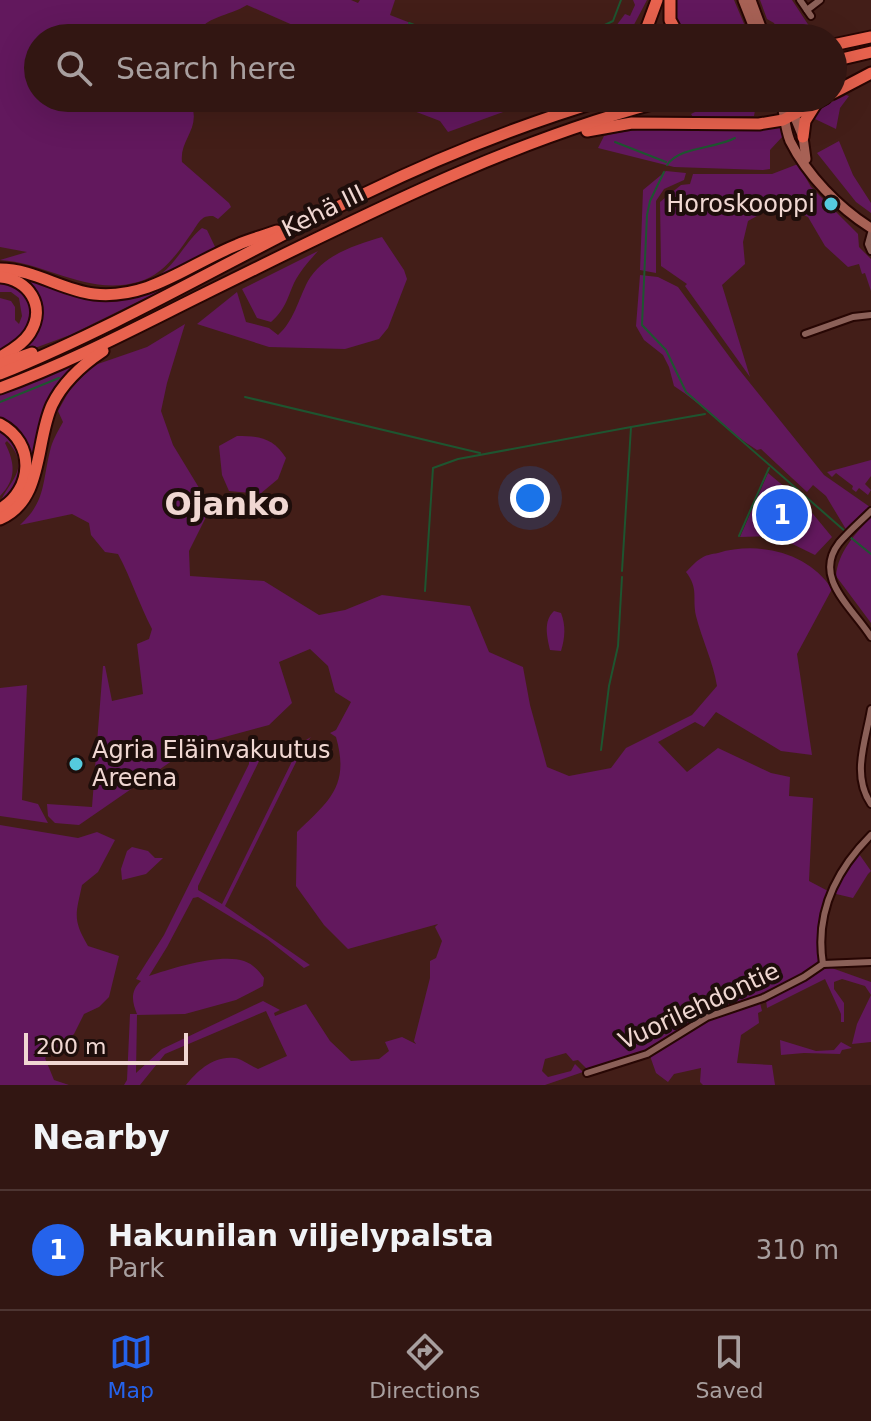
<!DOCTYPE html>
<meta charset="utf-8">
<style>
:root{--surface:#321612;--page:#3d2320;--text:#f1f3f6;--muted:#a89f9f;--line:#4d3532;--accent:#2563eb}
body{margin:0;font-family:"DejaVu Sans",sans-serif;background:var(--page);color:var(--text)}
.scale{position:absolute;left:24px;bottom:20px;width:164px;box-sizing:border-box;padding-left:8px;border:4px solid #f0d7d2;border-top:0;font-size:22px;line-height:28px;white-space:nowrap;color:#f0d7d2;-webkit-text-stroke:6px #1e0e0b;paint-order:stroke}
.you{position:absolute;left:530px;top:498px;width:28px;height:28px;margin:-20px;border:6px solid #fff;border-radius:50%;background:#1a73e8;box-shadow:0 0 0 12px #1a73e833}
.badge{display:grid;place-items:center;width:52px;height:52px;border-radius:50%;background:var(--accent);color:#fff;font-size:26px;font-weight:700}
.pin{position:absolute;translate:-50% -50%;border:4px solid #fff;box-shadow:0 2px 8px #0006}
.list{margin:0;padding:0;list-style:none}
h2{display:flex;justify-content:space-between;align-items:center;height:104px;margin:0;padding:0 32px;font-size:34px}
h2 small{font-size:26px;font-weight:400;color:var(--muted)}
.list li{display:grid;grid-template-columns:52px 1fr auto;gap:24px;align-items:center;box-sizing:border-box;height:120px;padding:0 32px;border-top:2px solid var(--line)}
.list b{display:block;font-size:30px;white-space:nowrap}
.list p{margin:0;font-size:26px;white-space:nowrap;color:var(--muted)}
.list em{font-size:26px;font-style:normal;color:var(--muted)}
.icon{flex:none;width:44px;height:44px;fill:none;stroke:currentColor;stroke-width:2;stroke-linecap:round;stroke-linejoin:round}
.map{position:relative;flex:none;width:871px;height:1085px;overflow:hidden}
.search{position:absolute;background:var(--surface);box-shadow:0 8px 32px #0002;left:24px;right:24px;top:24px;height:88px;display:flex;align-items:center;gap:20px;box-sizing:border-box;padding:0 28px;border-radius:44px;color:var(--muted);font-size:30px}
.sheet{height:224px;background:var(--surface)}
nav{display:flex;justify-content:space-around;align-items:center;box-sizing:border-box;height:112px;border-top:2px solid var(--line);background:var(--surface);font-size:22px;color:var(--muted)}
nav a{display:grid;justify-items:center;gap:4px}
nav .on{color:var(--accent)}
.map>svg:first-child{display:block}
.green{fill:#62185d}
.lines{fill:none;stroke-linecap:round;stroke-linejoin:round}
.stream{stroke:#1e5530;stroke-width:2}
.street-casing{stroke:#270603;stroke-width:10}
.secondary-casing{stroke:#270603;stroke-width:13}
.highway-casing{stroke:#270603;stroke-width:15}
.street{stroke:#8b6058;stroke-width:6}
.secondary{stroke:#a76155;stroke-width:9}
.highway{stroke:#e8624e;stroke-width:11}
.poi-dot{fill:#55cade;stroke:#1e0e0b;stroke-width:3}
.labels{text-anchor:middle;stroke-width:8;stroke-linejoin:round;paint-order:stroke}
.poi-label{font-size:24px;fill:#f0d7d2;stroke:#1e0e0b;text-anchor:end}
.street-label{font-size:24px;fill:#f0d7d2;stroke:#1e0e0b}
.district-label{font-size:32px;font-weight:bold;fill:#f0d7d2;stroke:#1e0e0b}
</style>
<div class="map">
<svg width="871" height="1085" viewBox="0 0 871 1085">
<rect width="100%" height="100%" fill="#431e18"/>
<g class="green">
<path d="M0,0H351L358,3L360,0H395L390,15L449,38H305L304,30L247,5C228,17 205,15 194,38H38V98H188C205,127 179,138 182,162L229,203L231,207L218,219L213,216C209,216 205,216 202,219C198,222 194,230 191,234C177,254 163,275 138,282C87,296 48,263 0,260L27,252L0,247Z"/>
<polygon points="633,0 647,0 627,38 607,38 625,14 630,16 635,5"/>
<polygon points="673,0 734,0 750,38 684,38 676,26"/>
<polygon points="760,0 792,0 813,32 780,34 774,23 767,19"/>
<path d="M846,95L849,96L840,108L836,129L815,119C818,107 835,101 846,95Z"/>
<polygon points="380,98 542,98 448,132 440,121"/>
<polygon points="748,98 757,99 754,116 693,117 691,114 707,106 713,111 723,108 729,102"/>
<path d="M780,126L783,136L770,150V169L763,170L674,167L598,148L604,136C660,121 721,133 780,126Z"/>
<polygon points="839,141 853,175 871,203 871,213 856,202 817,153"/>
<polygon points="798,164 811,187 858,234 859,247 871,259 871,291 865,273 862,274 859,264 848,267 825,246 808,217 780,203 748,221 743,242 745,264 722,285 750,377 685,286 687,284 661,266 660,202 681,185 690,184 693,174 772,174"/>
<polygon points="666,171 686,173 684,180 664,189 656,201 656,273 640,270 643,190"/>
<path d="M202,228L207,230L217,251L136,288L96,291L0,264C53,267 109,314 161,274C178,261 186,241 202,228Z"/>
<path d="M382,237L404,270L407,279L388,328L379,339L345,349L269,347L197,324L237,292L246,322L269,328L278,335C294,321 298,300 308,281C323,255 355,245 382,237Z"/>
<path d="M318,251C309,261 300,271 294,283C287,299 285,310 271,322L257,318L242,289Z"/>
<polygon points="9,272 87,296 178,282 70,335 8,358 24,345 40,307"/>
<path d="M640,275L658,277L678,287L737,367L824,475L870,507L847,531L826,496L813,485L807,492L761,449L757,450C727,432 704,405 674,386L669,367L663,355L644,340L636,326Z"/>
<polygon points="0,281 9,282 25,291 34,316 26,333 0,353 0,298 11,301 15,307 15,320 19,324 22,316 19,298 11,292 0,292"/>
<path d="M185,324L167,383L161,411L173,445L204,496L208,513L189,551L190,576L264,581L319,615L345,610L382,595L470,606L489,652L523,667L530,705L547,767L569,776L611,768L626,748L692,715L717,686C713,661 702,640 696,616C692,597 699,589 686,572C690,568 695,562 700,559C705,555 712,554 718,553C758,541 808,552 832,589L797,654L812,755L781,751L716,712L704,727L695,722L658,742L687,772L718,748L771,773L790,777L789,796L813,798L809,881L828,891L820,925L821,963L762,996L708,1013L645,1052L588,1070L578,1060L573,1061L566,1053L545,1059L542,1071L548,1077L571,1071L575,1064L583,1072L545,1085H186C197,1071 214,1055 235,1058C242,1059 251,1066 258,1069L287,1056L266,1011L165,1054L140,1085H124L127,1080L130,1014H137C132,1002 130,991 141,981L136,979L164,935L249,764V757L262,755L198,886V890L222,904L301,743L311,737L305,744L225,906L310,965L304,968L267,939L198,897L193,898L167,947L149,976C172,968 221,953 244,961C253,964 259,971 264,978L263,986L236,1000L185,1014L137,1015L136,1073L162,1049L263,1001L280,1010L274,1013L275,1016L306,1004L330,1041L351,1061L379,1059L389,1051L385,1042L402,1037L416,1044L414,1041L430,978V961L436,958L442,941L435,927L438,924L348,949L324,925L296,886L297,832C329,801 350,786 336,737L330,733L336,730L351,702L335,692L328,666L310,649L279,662L292,703L269,725L195,745L79,825L55,823L48,816L47,804L92,807L103,666H105L112,701L143,694L137,644L149,639L152,629C139,604 131,578 118,554L105,552L91,535L89,523L72,514L20,525C46,501 42,483 50,451C52,441 58,431 63,422L58,411L69,391L92,366L147,347Z"/>
<polygon points="83,361 61,384 32,473 0,421 0,395"/>
<path d="M0,429C16,442 30,464 18,485C14,492 5,499 0,504C6,483 34,469 7,441L5,443C15,463 17,479 0,496Z"/>
<path d="M237,436C260,436 273,438 286,458L278,479L260,494L229,491L222,475L219,446Z"/>
<polygon points="871,460 871,476 865,484 871,490 868,495 859,488 856,492 852,489 853,486 836,473 832,477 827,472"/>
<polygon points="768,473 804,503 832,537 815,555 776,536 740,537"/>
<path d="M871,517V623L836,576C838,552 855,534 871,517Z"/>
<path d="M554,611L561,613C566,626 565,638 561,651L550,650C547,637 543,621 554,611Z"/>
<polygon points="27,685 22,800 38,804 48,823 0,816 0,688"/>
<path d="M0,825L78,838L97,832L115,840L98,872L82,885C76,914 72,919 88,946L119,956L109,997L99,1007L84,1014L74,1034L45,1058L54,1080L69,1085H0Z"/>
<polygon points="132,847 148,851 155,858 163,858 146,874 122,880 121,869 127,851"/>
<polygon points="857,851 871,871 868,874 853,898 832,893"/>
<polygon points="829,967 871,982 871,1042 852,1044 857,1024 871,995 865,986 842,979 834,982 834,989 844,1003 844,1022 841,1022 841,1014 825,979 767,1008 766,1000 805,980 821,969"/>
<polygon points="760,1003 762,1011 758,1013 759,1023 741,1035 737,1063 772,1065 775,1085 703,1085 700,1082 701,1068 674,1074 668,1082 656,1073 650,1056 710,1019"/>
<polygon points="780,1040 816,1051 834,1050 841,1042 852,1048 842,1050 840,1054 804,1053 781,1055"/>
</g>
<g class="lines">
<g class="stream">
<polyline points="409,23 449,38"/>
<polyline points="578,38 613,21 621,0"/>
<polyline points="615,142 666,162"/>
<path d="M667,165C680,146 715,149 735,138"/>
<polyline points="664,172 650,201 647,215 642,325 666,350 686,392 846,532"/>
<polyline points="245,397 480,453"/>
<polyline points="0,402 59,378"/>
<polyline points="739,536 769,468"/>
<polyline points="850,537 871,554"/>
<polyline points="622,571 631,427 705,414"/>
<polyline points="425,591 433,468 458,459 631,427"/>
<polyline points="601,750 609,686 618,646 622,577"/>
</g>
<g class="street-casing">
<g id="street">
<polyline points="800,0 811,16"/>
<polyline points="807,10 820,0"/>
<polyline points="871,233 868,244 871,251"/>
<polyline points="805,334 853,317 871,315"/>
<path d="M871,511C861,521 849,531 839,543C812,578 853,608 871,637"/>
<path d="M871,709C866,740 851,775 871,804"/>
<path d="M823,964C815,913 836,870 871,835"/>
<polyline points="823,964 871,962"/>
<polyline points="587,1073 647,1054 707,1017 763,998 804,977 823,964"/>
</g>
</g>
<g class="secondary-casing">
<g id="secondary">
<polyline points="743,0 758,38"/>
<polyline points="751,0 765,38"/>
<path d="M780,98C785,112 784,126 790,141C807,175 839,208 871,228"/>
<polyline points="787,98 803,137 806,159"/>
</g>
</g>
<g class="highway-casing">
<g id="highway">
<polyline points="670,0 670,20 680,38"/>
<polyline points="643,38 657,0"/>
<polyline points="833,45 871,37"/>
<polyline points="833,61 871,52"/>
<polyline points="833,93 871,73"/>
<polyline points="587,131 632,123 759,124 783,120 825,98"/>
<polyline points="803,137 805,121 815,105"/>
<path d="M0,269C34,269 61,290 94,294C149,300 189,264 237,245C250,239 264,236 277,231"/>
<path d="M0,277C28,279 47,306 30,333C23,344 11,351 0,357"/>
<polyline points="0,364 32,353"/>
<path d="M0,374C126,323 243,252 366,193C444,155 526,123 610,98"/>
<path d="M0,388C72,362 141,325 210,291C361,217 510,139 675,98"/>
<path d="M0,424C36,443 33,490 0,509"/>
<path d="M0,519C44,500 35,442 52,405C63,382 82,365 103,351"/>
</g>
</g>
<use href="#street" class="street"/>
<use href="#secondary" class="secondary"/>
<use href="#highway" class="highway"/>
</g>
<g class="poi-dot">
<circle cx="831" cy="204" r="8"/>
<circle cx="76" cy="764" r="8"/>
</g>
<g class="labels">
<g class="poi-label">
<text x="815" y="212">Horoskooppi</text>
<text x="92" y="758" text-anchor="start">Agria Eläinvakuutus<tspan x="92" dy="28">Areena</tspan></text>
</g>
<g class="street-label">
<text transform="translate(323 211) rotate(-26)" y="8">Kehä III</text>
<text transform="translate(699 1006) rotate(-25)" y="8">Vuorilehdontie</text>
</g>
<g class="district-label">
<text x="227" y="515">Ojanko</text>
</g>
</g>
</svg>
<div class="scale">200 m</div>
<div class="you"></div>
<div class="pin badge" style="left:782px;top:515px">1</div>
<div class="search"><svg class="icon" aria-label="search" viewBox="0 0 24 24"><circle cx="10" cy="10" r="6"/><path d="M15 15l6 6"/></svg>Search here</div>
</div>
<section class="sheet">
<h2>Nearby<small></small></h2>
<ul class="list">
<li><span class="badge">1</span><div><b>Hakunilan viljelypalsta</b><p>Park</p></div><em>310 m</em></li>
</ul>
</section>
<nav>
<a class="on"><svg class="icon" aria-label="map" viewBox="0 0 24 24"><path d="M3 6l6-2 6 2 6-2v14l-6 2-6-2-6 2zM9 4v14M15 6v14"/></svg>Map</a>
<a><svg class="icon" aria-label="directions" viewBox="0 0 24 24"><path d="M12 3l9 9-9 9-9-9zM9 14v-3h6M13 9l2 2-2 2"/></svg>Directions</a>
<a><svg class="icon" aria-label="saved" viewBox="0 0 24 24"><path d="M7 4h10v16l-5-4-5 4z"/></svg>Saved</a>
</nav>
